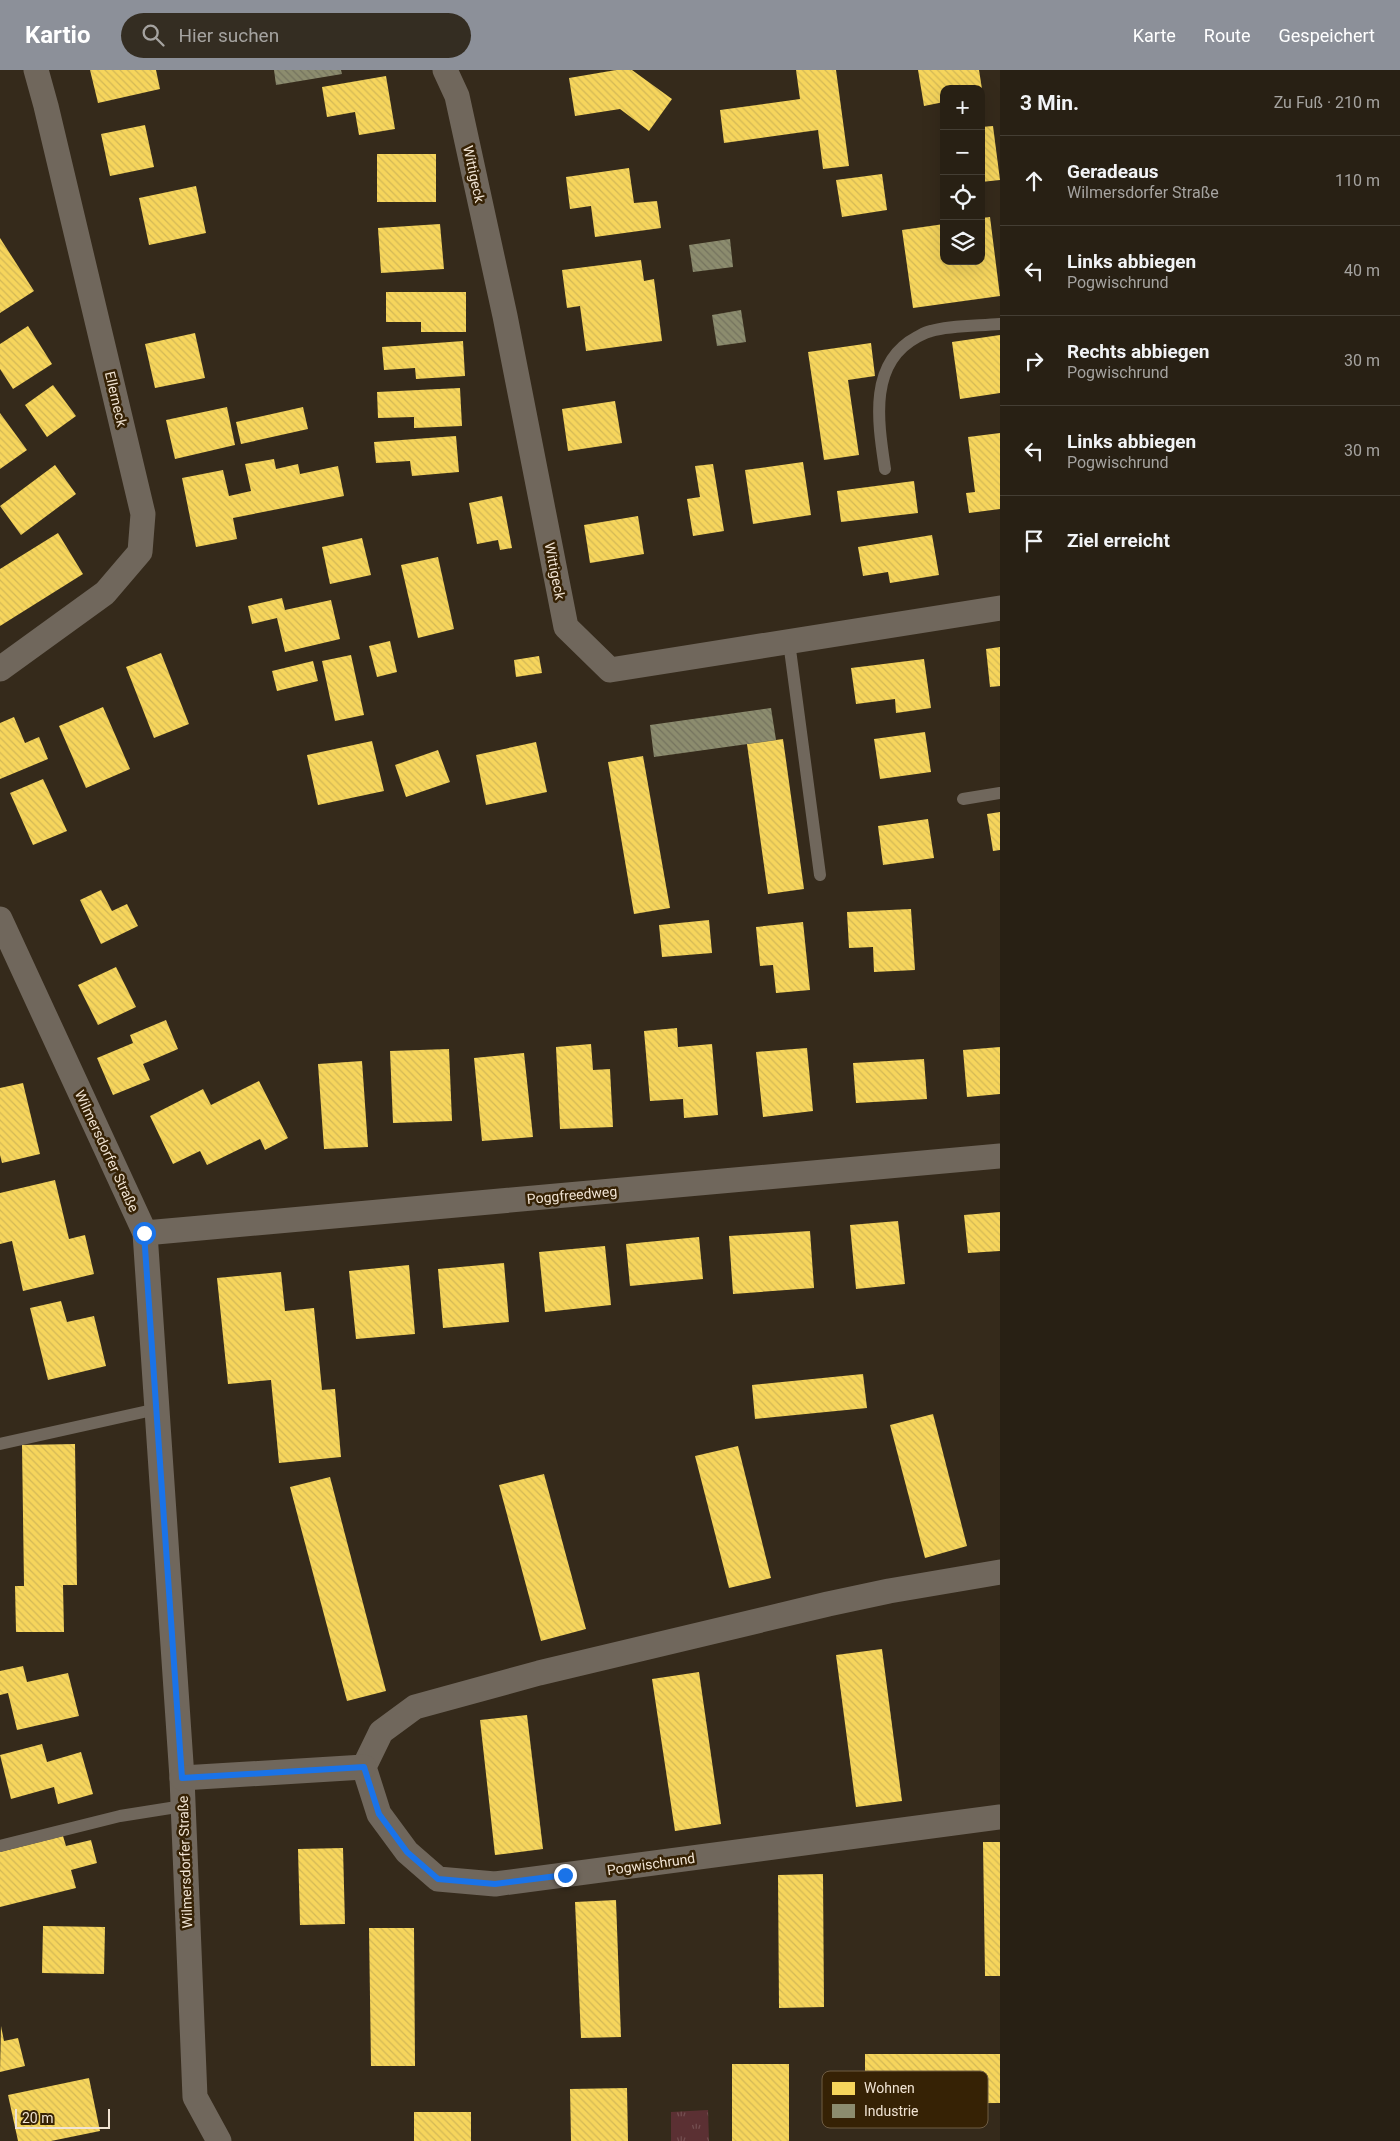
<!DOCTYPE html>
<html lang="de">
<meta charset="utf-8">
<style>
:root{--surface:#282014;--page:#342d22;--text:#f1f3f6;--muted:#a5a3a0;--line:#443e34;--accent:#8c9099}
body{margin:0;font-family:Roboto,sans-serif;background:var(--page);color:var(--text)}
.controls{position:absolute;right:15px;top:15px;display:grid;overflow:hidden;border-radius:10px;box-shadow:0 5px 20px #0002}
.controls button{width:45px;height:45px;display:grid;place-items:center;padding:0;border:0;border-bottom:1px solid var(--line);background:var(--surface);color:var(--text);font:25px sans-serif}
.scale{position:absolute;left:15px;bottom:12px;width:95px;box-sizing:border-box;padding-left:5px;border:2px solid #f0e3d3;border-top:0;font-size:14px;line-height:18px;white-space:nowrap;color:#f0e3d3;-webkit-text-stroke:4px #362205;paint-order:stroke}
.stop{position:absolute;width:15px;height:15px;margin:-11px;border:4px solid #1a73e8;border-radius:50%;background:#fff}
.stop.end{background:#1a73e8;border-color:#fff;box-shadow:0 1px 5px #0008}
.list{margin:0;padding:0;list-style:none}
h2{display:flex;justify-content:space-between;align-items:center;height:65px;margin:0;padding:0 20px;font-size:21px}
h2 small{font-size:16px;font-weight:400;color:var(--muted)}
.list li{display:grid;grid-template-columns:32px 1fr auto;gap:15px;align-items:center;box-sizing:border-box;height:90px;padding:0 20px;border-top:1px solid var(--line)}
.list b{display:block;font-size:19px;white-space:nowrap}
.list p{margin:0;font-size:16px;white-space:nowrap;color:var(--muted)}
.list em{font-size:16px;font-style:normal;color:var(--muted)}
.icon{flex:none;width:28px;height:28px;fill:none;stroke:currentColor;stroke-width:2;stroke-linecap:round;stroke-linejoin:round}
.map{position:relative;flex:none;width:1000px;height:2071px;overflow:hidden}
header{display:flex;align-items:center;gap:30px;box-sizing:border-box;height:70px;padding:0 25px;background:var(--accent);color:#fff}
header strong{font-size:24px}
nav{display:flex;gap:28px;margin-inline-start:auto;font-size:18px}
.search{width:350px;height:45px;background:var(--page);display:flex;align-items:center;gap:12px;box-sizing:border-box;padding:0 18px;border-radius:28px;color:var(--muted);font-size:19px}
main{display:flex}
aside{flex:1;background:var(--surface)}
.map>svg:first-child{display:block}
.grass{fill:url(#grass-tufts)}
.homes{fill:url(#homes-back-hatch)}
.industry{fill:url(#industry-back-hatch)}
.lines{fill:none;stroke-linecap:round;stroke-linejoin:round}
.lane{stroke:#70675c;stroke-width:12}
.street{stroke:#70675c;stroke-width:25}
.route{stroke:#1a73e8;stroke-width:6}
.labels{text-anchor:middle;stroke-width:5;stroke-linejoin:round;paint-order:stroke}
.street-label{font-size:14px;fill:#f0e3d3;stroke:#362205}
.key{fill:#362205;stroke:#6e5c43;stroke-width:1}
.key-label{font-size:14px;fill:#f0e3d3}
</style>
<header>
<strong>Kartio</strong>
<div class="search"><svg class="icon" aria-label="search" viewBox="0 0 24 24"><circle cx="10" cy="10" r="6"/><path d="M15 15l6 6"/></svg>Hier suchen</div>
<nav><a>Karte</a><a>Route</a><a>Gespeichert</a></nav>
</header>
<main>
<div class="map">
<svg width="1000" height="2071" viewBox="0 0 1000 2071">
<defs>
<pattern id="grass-tufts" width="24" height="20" patternUnits="userSpaceOnUse" patternTransform="scale(1.25)"><rect width="24" height="20" fill="#5b3033"/><path d="M3 7l-1-3M5 7V3M7 7l1-3M15 17l-1-3M17 17v-4M19 17l1-3" fill="none" stroke="#734e50"/></pattern>
<pattern id="homes-back-hatch" width="6" height="6" patternUnits="userSpaceOnUse" patternTransform="scale(1.25)"><rect width="6" height="6" fill="#f6d55c"/><path d="M-1 5l2 2M0 0l6 6M5-1l2 2" fill="none" stroke="#d3b856"/></pattern>
<pattern id="industry-back-hatch" width="6" height="6" patternUnits="userSpaceOnUse" patternTransform="scale(1.25)"><rect width="6" height="6" fill="#8c8c6e"/><path d="M-1 5l2 2M0 0l6 6M5-1l2 2" fill="none" stroke="#74735e"/></pattern>
</defs>
<rect width="100%" height="100%" fill="#352a1b"/>
<polygon class="grass" points="708,2040 709,2071 671,2071 671,2042"/>
<g class="homes">
<polygon points="90,0 156,0 160,19 98,33"/>
<polygon points="616,0 632,0 672,29 649,61 620,39 575,46 569,8"/>
<polygon points="796,0 836,0 849,96 823,99 818,60 724,73 720,40 800,29"/>
<polygon points="918,0 979,0 982,19 944,19 944,32 924,36"/>
<polygon points="386,6 395,59 359,65 355,42 327,47 322,17"/>
<polygon points="145,55 154,97 110,106 101,64"/>
<polygon points="993,56 1000,110 981,112 981,57"/>
<rect x="377" y="84" width="59" height="48"/>
<polygon points="629,98 634,133 657,131 661,158 595,167 591,136 570,139 566,107"/>
<polygon points="882,104 887,140 842,147 836,110"/>
<polygon points="196,116 206,163 149,175 139,128"/>
<polygon points="990,147 1000,226 913,238 902,160 944,154 944,191 981,191 981,148"/>
<polygon points="440,154 444,199 381,203 378,158"/>
<polygon points="0,168 34,221 0,243"/>
<polygon points="641,190 644,211 654,209 662,271 586,281 580,236 567,238 562,200"/>
<polygon points="386,222 466,222 466,262 421,262 421,252 386,252"/>
<polygon points="28,256 52,294 13,319 0,299 0,274"/>
<polygon points="195,263 205,308 155,318 145,274"/>
<polygon points="1000,265 1000,323 960,329 952,272"/>
<polygon points="463,271 465,306 416,309 415,298 384,300 382,277"/>
<polygon points="871,273 875,306 848,310 859,385 824,390 808,282"/>
<polygon points="53,315 76,346 47,367 25,335"/>
<polygon points="460,318 462,356 414,358 414,347 378,348 377,322"/>
<polygon points="615,331 622,373 568,381 562,339"/>
<polygon points="227,337 235,375 175,389 166,350"/>
<polygon points="303,337 308,359 241,374 236,352"/>
<polygon points="0,343 27,380 0,399"/>
<polygon points="1000,363 1000,439 969,443 966,423 975,422 968,367"/>
<polygon points="456,366 459,402 412,406 410,391 376,393 374,372"/>
<polygon points="274,389 276,399 298,394 300,404 338,396 344,426 233,448 237,469 196,477 182,408 223,400 229,426 251,421 245,394"/>
<polygon points="803,392 811,445 753,454 745,400"/>
<polygon points="713,394 724,461 693,466 687,429 700,427 695,396"/>
<polygon points="55,395 76,424 21,465 0,436"/>
<polygon points="914,411 918,443 841,452 837,421"/>
<polygon points="502,426 512,478 500,480 498,470 477,474 469,433"/>
<polygon points="638,446 644,484 590,493 584,455"/>
<polygon points="58,463 83,504 0,556 0,499"/>
<polygon points="932,465 939,505 890,513 888,502 863,506 858,477"/>
<polygon points="362,468 371,505 330,514 322,477"/>
<polygon points="438,487 454,559 418,568 401,495"/>
<polygon points="282,528 285,540 331,530 340,569 285,582 277,548 252,554 248,536"/>
<polygon points="390,571 397,602 377,607 369,576"/>
<polygon points="1000,577 1000,616 990,617 986,579"/>
<polygon points="161,583 189,654 154,668 126,597"/>
<polygon points="351,585 364,645 335,651 322,591"/>
<polygon points="539,586 542,603 516,607 514,590"/>
<polygon points="924,589 931,638 896,643 895,629 856,634 851,598"/>
<polygon points="313,591 318,611 277,621 272,601"/>
<polygon points="103,637 130,699 86,718 59,656"/>
<polygon points="14,647 25,673 39,667 48,689 0,709 0,653"/>
<polygon points="925,662 931,702 880,709 874,669"/>
<polygon points="783,669 804,819 768,824 747,674"/>
<polygon points="372,671 384,721 318,735 307,685"/>
<polygon points="536,672 547,722 486,735 476,685"/>
<polygon points="438,680 450,712 406,727 395,695"/>
<polygon points="643,686 670,838 634,844 608,692"/>
<polygon points="43,709 67,761 33,775 10,723"/>
<polygon points="1000,742 1000,780 993,781 987,744"/>
<polygon points="928,749 934,788 883,795 878,756"/>
<polygon points="101,820 112,841 127,834 138,856 101,874 80,830"/>
<polygon points="911,839 915,900 874,902 873,877 849,878 847,842"/>
<polygon points="709,850 712,883 662,887 659,855"/>
<polygon points="803,852 810,920 776,923 773,895 760,896 756,857"/>
<polygon points="116,897 136,937 98,955 78,915"/>
<polygon points="166,950 178,979 143,994 150,1010 113,1025 97,988 133,973 130,965"/>
<polygon points="677,958 678,977 712,974 718,1045 684,1048 683,1029 650,1031 644,961"/>
<polygon points="591,974 593,1000 610,999 613,1057 560,1059 556,977"/>
<polygon points="1000,977 1000,1024 967,1027 963,980"/>
<polygon points="807,978 813,1041 763,1047 756,982"/>
<polygon points="449,979 452,1051 393,1053 390,981"/>
<polygon points="524,983 533,1067 482,1071 474,988"/>
<polygon points="924,989 927,1029 856,1033 853,993"/>
<polygon points="362,991 368,1077 324,1079 318,994"/>
<polygon points="259,1011 288,1068 265,1080 260,1069 207,1095 200,1081 173,1094 150,1046 203,1019 211,1035"/>
<polygon points="23,1013 40,1084 2,1093 0,1085 0,1018"/>
<polygon points="55,1110 69,1169 85,1165 94,1204 23,1221 12,1171 0,1174 0,1123"/>
<polygon points="1000,1142 1000,1181 968,1183 964,1145"/>
<polygon points="898,1151 905,1214 856,1219 850,1155"/>
<polygon points="810,1161 814,1218 733,1224 729,1166"/>
<polygon points="699,1167 703,1209 630,1216 626,1174"/>
<polygon points="605,1176 611,1235 545,1242 539,1182"/>
<polygon points="504,1193 509,1252 443,1258 438,1199"/>
<polygon points="409,1195 415,1264 356,1269 349,1201"/>
<polygon points="281,1202 285,1241 314,1238 322,1320 335,1319 341,1387 279,1393 271,1310 228,1314 217,1208"/>
<polygon points="61,1231 67,1252 94,1246 106,1296 48,1310 30,1238"/>
<polygon points="863,1304 867,1338 755,1349 752,1315"/>
<polygon points="933,1344 967,1476 925,1488 890,1355"/>
<polygon points="75,1374 77,1515 63,1515 64,1562 16,1562 15,1516 24,1516 22,1375"/>
<polygon points="738,1376 771,1508 729,1518 695,1386"/>
<polygon points="544,1404 586,1559 541,1571 499,1415"/>
<polygon points="330,1407 386,1621 347,1631 290,1417"/>
<polygon points="882,1579 902,1731 856,1737 836,1585"/>
<polygon points="23,1596 27,1612 68,1603 79,1646 17,1660 8,1623 0,1625 0,1601"/>
<polygon points="699,1602 721,1754 675,1761 652,1609"/>
<polygon points="527,1645 543,1779 495,1785 480,1650"/>
<polygon points="42,1674 47,1692 81,1682 93,1724 58,1734 54,1717 11,1729 0,1685"/>
<polygon points="63,1766 66,1776 91,1770 97,1793 71,1800 76,1818 0,1837 0,1782"/>
<polygon points="983,1772 1000,1772 1000,1906 985,1906"/>
<polygon points="343,1778 345,1854 300,1855 298,1779"/>
<polygon points="823,1804 824,1937 779,1938 778,1805"/>
<polygon points="616,1830 621,1967 581,1968 575,1832"/>
<polygon points="43,1856 105,1857 104,1904 42,1903"/>
<polygon points="369,1858 414,1858 415,1996 371,1996"/>
<polygon points="1,1956 4,1971 18,1968 25,1996 0,2002"/>
<polygon points="865,1984 1000,1984 1000,2033 865,2034"/>
<rect x="732" y="1994" width="57" height="77"/>
<polygon points="89,2008 100,2061 51,2071 18,2071 8,2025"/>
<polygon points="627,2018 628,2071 571,2071 570,2019"/>
<rect x="414" y="2042" width="57" height="29"/>
</g>
<g class="industry">
<polygon points="274,0 341,0 342,4 276,15"/>
<polygon points="730,169 733,197 693,202 689,175"/>
<polygon points="741,240 746,272 717,276 712,245"/>
<polygon points="771,638 776,670 654,687 650,655"/>
</g>
<g class="lines">
<g class="lane">
<path d="M885,399C878,352 868,293 917,267C921,265 926,262 931,261C952,255 978,256 1000,254"/>
<polyline points="789,572 820,805"/>
<polyline points="963,729 1000,723"/>
<polyline points="0,1374 157,1339"/>
<polyline points="0,1776 120,1746 183,1736"/>
</g>
<g class="street">
<polyline points="445,0 457,26 505,246 566,557 610,600 1000,538"/>
<polyline points="0,599 105,523 140,482 143,444 46,36 36,0"/>
<polyline points="0,849 145,1163 182,1708 195,2027 219,2071"/>
<polyline points="145,1163 1000,1086"/>
<polyline points="1000,1502 889,1521 828,1534 539,1603 415,1637 381,1662 364,1697 379,1744 407,1782 438,1809 495,1814 1000,1747"/>
<polyline points="182,1708 364,1697"/>
</g>
</g>
<g class="lines">
<polyline class="route" points="144,1163 182,1708 364,1697 379,1744 407,1782 438,1809 495,1814 565,1805"/>
</g>
<g class="labels">
<g class="street-label">
<text transform="translate(474 104) rotate(78)" y="5">Wittigeck</text>
<text transform="translate(116 329) rotate(77)" y="5">Ellerneck</text>
<text transform="translate(555 501) rotate(79)" y="5">Wittigeck</text>
<text transform="translate(107 1081) rotate(65)" y="5">Wilmersdorfer Straße</text>
<text transform="translate(572 1125) rotate(-5)" y="5">Poggfreedweg</text>
<text transform="translate(185 1792) rotate(-92)" y="5">Wilmersdorfer Straße</text>
<text transform="translate(651 1794) rotate(-8)" y="5">Pogwischrund</text>
</g>
</g>
<rect x="822" y="2001" width="166" height="57" rx="8" class="key"/>
<rect x="832" y="2012" width="23" height="13" fill="#f6d55c"/>
<rect x="832" y="2034" width="23" height="14" fill="#8c8c6e"/>
<g class="key-label">
<text x="864" y="2023">Wohnen</text>
<text x="864" y="2046">Industrie</text>
</g>
</svg>
<div class="controls">
<button>+</button>
<button>−</button>
<button><svg class="icon" aria-label="locate" viewBox="0 0 24 24"><circle cx="12" cy="12" r="6"/><path d="M12 2v4M12 18v4M2 12h4M18 12h4"/></svg></button>
<button><svg class="icon" aria-label="layers" viewBox="0 0 24 24"><path d="M12 4l9 5-9 5-9-5zM3 14l9 5 9-5"/></svg></button>
</div>
<div class="scale">20 m</div>
<div class="stop" style="left:144px;top:1163px"></div>
<div class="stop end" style="left:565px;top:1805px"></div>
</div>
<aside>
<h2>3 Min.<small>Zu Fuß · 210 m</small></h2>
<ul class="list">
<li><svg class="icon" aria-label="ahead" viewBox="0 0 24 24"><path d="M12 20V5M6 11l6-6 6 6"/></svg><div><b>Geradeaus</b><p>Wilmersdorfer Straße</p></div><em>110 m</em></li>
<li><svg class="icon" aria-label="left" viewBox="0 0 24 24"><path d="M17 20v-9H6M10 6l-5 5 5 5"/></svg><div><b>Links abbiegen</b><p>Pogwischrund</p></div><em>40 m</em></li>
<li><svg class="icon" aria-label="right" viewBox="0 0 24 24"><path d="M7 20v-9h11M14 6l5 5-5 5"/></svg><div><b>Rechts abbiegen</b><p>Pogwischrund</p></div><em>30 m</em></li>
<li><svg class="icon" aria-label="left" viewBox="0 0 24 24"><path d="M17 20v-9H6M10 6l-5 5 5 5"/></svg><div><b>Links abbiegen</b><p>Pogwischrund</p></div><em>30 m</em></li>
<li><svg class="icon" aria-label="arrive" viewBox="0 0 24 24"><path d="M6 21V4h12l-3 4 3 4H6"/></svg><div><b>Ziel erreicht</b></div></li>
</ul>
</aside>
</main>
